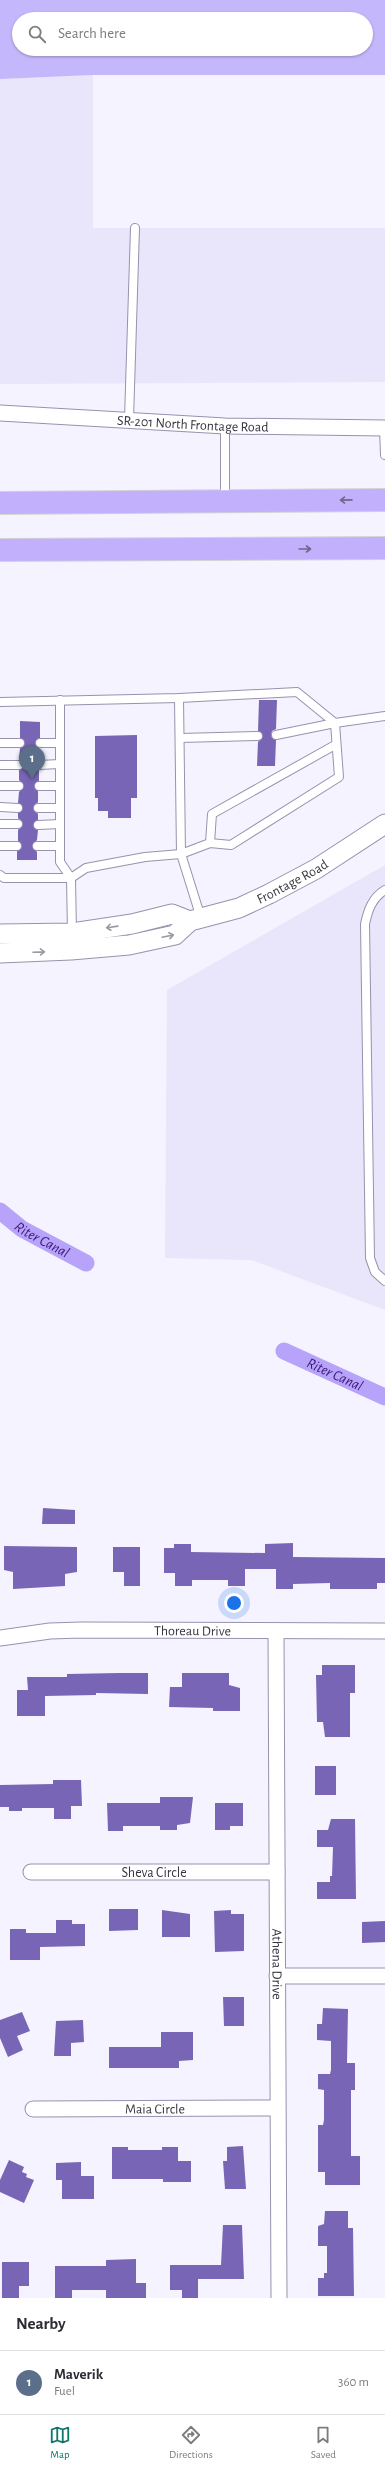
<!DOCTYPE html>
<style>
:root{--surface:#fff;--page:#f2f2f3;--text:#2b2b33;--muted:#7c7c81;--line:#e1e1e2;--accent:#0f766e}
body{margin:0;font-family:"Alegreya Sans",sans-serif;background:var(--page);color:var(--text)}
.you{position:absolute;left:234px;top:1603px;width:14px;height:14px;margin:-10px;border:3px solid #fff;border-radius:50%;background:#1a73e8;box-shadow:0 0 0 6px #1a73e833}
.badge{display:grid;place-items:center;width:26px;height:26px;border-radius:50%;background:var(--accent);color:#fff;font-size:13px;font-weight:700}
.pin{position:absolute;translate:-50% -33px;filter:drop-shadow(0 1px 2px #0008)}
.pin::after{content:'';position:absolute;top:21px;width:14px;height:12px;background:inherit;clip-path:polygon(0 0,100% 0,50% 100%)}
.list{margin:0;padding:0;list-style:none}
h2{display:flex;justify-content:space-between;align-items:center;height:52px;margin:0;padding:0 16px;font-size:17px}
h2 small{font-size:13px;font-weight:400;color:var(--muted)}
.list li{display:grid;grid-template-columns:26px 1fr auto;gap:12px;align-items:center;box-sizing:border-box;height:64px;padding:0 16px;border-top:1px solid var(--line)}
.list b{display:block;font-size:15px;white-space:nowrap}
.list p{margin:0;font-size:13px;white-space:nowrap;color:var(--muted)}
.list em{font-size:13px;font-style:normal;color:var(--muted)}
.icon{flex:none;width:22px;height:22px;fill:none;stroke:currentColor;stroke-width:2;stroke-linecap:round;stroke-linejoin:round}
.map{position:relative;flex:none;width:385px;height:2298px;overflow:hidden}
.search{position:absolute;background:var(--surface);box-shadow:0 1px 3px #0004;left:12px;right:12px;top:12px;height:44px;display:flex;align-items:center;gap:10px;box-sizing:border-box;padding:0 14px;border-radius:22px;color:var(--muted);font-size:15px}
.sheet{height:116px;background:var(--surface)}
nav{display:flex;justify-content:space-around;align-items:center;box-sizing:border-box;height:56px;border-top:1px solid var(--line);background:var(--surface);font-size:11px;color:var(--muted)}
nav a{display:grid;justify-items:center;gap:2px}
nav .on{color:var(--accent)}
.map>svg:first-child{display:block}
.built{fill:#e9e5fb}
.green{fill:#c5b7fb;fill-rule:evenodd}
.lines{fill:none;stroke-linecap:round;stroke-linejoin:round}
.canal{stroke:#b7a4fa;stroke-width:17}
.building{fill:#7965b5}
.service-casing{stroke:#9792ad;stroke-width:10}
.minor-casing{stroke:#9792ad;stroke-width:17}
.tertiary-casing{stroke:#9792ad;stroke-width:21}
.trunk-casing{stroke:#d3d3d5;stroke-width:24}
.service{stroke:#fff;stroke-width:8}
.minor{stroke:#fff;stroke-width:15}
.tertiary{stroke:#fff;stroke-width:19}
.trunk{stroke:#c2b0fc;stroke-width:22}
.oneway{stroke:#6f678c}
.oneway2{stroke:#9c9aa0}
.labels{text-anchor:middle;stroke-width:4;stroke-linejoin:round;paint-order:stroke}
.street-label{font-size:14px;fill:#383642;stroke:#f5f3ff}
.water-label{font-size:15px;font-style:italic;fill:#3c1678;stroke:#f5f3ff}
</style>
<div class="map">
<svg width="385" height="2298" viewBox="0 0 385 2298">
<rect width="100%" height="100%" fill="#f5f3ff"/>
<g class="built">
<polygon points="93,75 93,228 385,228 385,382 0,384 0,79"/>
<polygon points="385,865 385,1310 251,1260 165,1258 167,990"/>
</g>
<path class="green" d="M0,0H385V75H93L0,79ZM19,19H366V49H19Z"/>
<g class="lines">
<g class="canal">
<path id="s1" d="M0,1211L22,1229L86,1263"/>
<path id="s2" d="M284,1351L385,1397"/>
</g>
</g>
<g class="building">
<polygon points="259,700 277,700 276,729 272,731 271,736 276,740 275,766 257,766 258,742 263,736 258,731"/>
<polygon points="20,721 40,722 40,738 35,743 39,748 39,759 34,765 39,770 39,781 34,786 38,791 38,802 33,808 38,814 38,820 33,825 38,830 37,840 32,846 37,852 37,860 17,860 17,851 22,846 18,841 18,830 23,824 18,818 18,813 23,808 18,803 19,792 24,786 19,780 19,770 24,765 19,760 20,748 25,743 20,738"/>
<polygon points="137,735 137,798 131,798 131,818 108,818 108,811 98,811 98,798 95,798 95,736"/>
<polygon points="43,1508 75,1510 75,1524 42,1524"/>
<polygon points="293,1543 293,1557 385,1558 385,1583 377,1583 377,1589 330,1589 330,1583 293,1584 293,1589 276,1589 276,1569 245,1569 245,1586 228,1586 228,1580 192,1580 192,1586 175,1586 175,1573 164,1573 164,1548 174,1548 174,1544 191,1544 191,1552 265,1553 265,1544"/>
<polygon points="4,1546 77,1547 77,1572 65,1574 65,1586 13,1589 13,1572 4,1570"/>
<polygon points="113,1547 140,1547 140,1586 124,1586 124,1572 113,1572"/>
<polygon points="322,1665 355,1665 355,1693 350,1693 350,1737 325,1737 323,1722 317,1722 316,1675 322,1675"/>
<polygon points="119,1673 148,1673 148,1694 96,1693 96,1695 45,1696 45,1716 17,1716 17,1690 28,1690 27,1677 67,1677 67,1674"/>
<polygon points="182,1673 229,1673 229,1685 240,1688 240,1711 213,1711 213,1708 169,1707 170,1687 182,1687"/>
<rect x="315" y="1766" width="21" height="29"/>
<polygon points="53,1780 81,1780 82,1806 71,1806 71,1819 54,1819 54,1808 22,1808 22,1811 9,1811 9,1807 0,1807 0,1785 53,1784"/>
<polygon points="160,1797 193,1797 190,1823 177,1825 177,1830 160,1830 160,1826 123,1826 123,1831 108,1831 107,1803 160,1803"/>
<polygon points="215,1803 243,1803 243,1826 230,1826 230,1830 215,1830"/>
<polygon points="331,1819 355,1819 356,1899 317,1899 317,1882 330,1882 330,1876 332,1876 333,1847 317,1847 317,1830 328,1830"/>
<polygon points="109,1909 138,1909 138,1930 109,1931"/>
<polygon points="162,1910 190,1914 190,1937 162,1937"/>
<polygon points="231,1910 231,1914 244,1914 244,1951 215,1952 214,1911"/>
<polygon points="56,1920 72,1920 72,1924 85,1924 85,1946 40,1947 40,1960 10,1960 10,1929 26,1929 26,1933 56,1933"/>
<polygon points="385,1921 385,1942 362,1943 362,1922"/>
<polygon points="223,1997 244,1997 244,2026 224,2026"/>
<polygon points="323,2008 348,2009 347,2063 355,2063 355,2090 351,2090 351,2156 360,2156 360,2185 325,2185 325,2172 318,2172 318,2125 323,2125 324,2120 324,2090 318,2089 318,2074 330,2074 331,2070 331,2041 317,2040 317,2024 322,2024"/>
<polygon points="22,2012 30,2031 17,2036 23,2050 8,2057 0,2038 0,2020"/>
<polygon points="83,2020 84,2042 71,2043 71,2056 54,2056 56,2021"/>
<polygon points="161,2032 193,2032 193,2060 179,2061 179,2068 109,2068 109,2047 161,2047"/>
<polygon points="243,2146 246,2189 225,2189 223,2161 227,2161 227,2147"/>
<polygon points="112,2147 128,2147 128,2150 162,2150 162,2147 178,2147 178,2161 191,2161 191,2182 163,2182 163,2179 112,2179"/>
<polygon points="9,2160 24,2167 22,2172 27,2174 26,2177 34,2180 24,2203 0,2192 0,2180"/>
<polygon points="81,2162 81,2176 94,2176 94,2199 62,2199 62,2180 56,2180 56,2163"/>
<polygon points="325,2211 348,2211 348,2228 353,2228 354,2296 318,2296 318,2278 324,2278 324,2273 327,2273 327,2246 318,2246 318,2226 324,2224"/>
<polygon points="223,2225 242,2225 244,2279 198,2279 198,2298 182,2298 182,2290 170,2290 170,2265 221,2265"/>
<polygon points="136,2259 136,2283 146,2283 146,2298 106,2298 106,2290 72,2290 72,2298 55,2298 55,2266 106,2266 106,2260"/>
<polygon points="2,2262 29,2262 29,2286 19,2286 19,2298 2,2298"/>
</g>
<g class="lines">
<g class="service-casing">
<g id="service">
<polyline points="129,419 135,228"/>
<polyline points="225,426 225,500"/>
<polyline points="384,428 385,455"/>
<polyline points="179,698 181,854 201,918"/>
<polyline points="60,700 60,862 71,878 86,868 145,857 181,854 210,843 231,845 339,777 335,723"/>
<polyline points="0,702 179,698 297,692 335,723"/>
<polyline points="276,735 335,723 385,716"/>
<polyline points="180,738 258,736"/>
<polyline points="0,743 20,743"/>
<polyline points="40,743 60,743"/>
<polyline points="0,765 19,765"/>
<polyline points="39,765 60,764"/>
<polyline points="0,786 19,786"/>
<polyline points="39,786 60,786"/>
<polyline points="0,807 18,808"/>
<polyline points="38,808 60,808"/>
<polyline points="0,824 18,824"/>
<polyline points="38,825 60,824"/>
<polyline points="210,843 212,814 335,745"/>
<polyline points="0,846 17,846"/>
<polyline points="37,846 60,846"/>
<polyline points="0,875 4,878 71,878 72,933"/>
<path d="M385,890C372,898 368,910 365,924L370,1258L375,1272L385,1281"/>
</g>
</g>
<g class="minor-casing">
<g id="minor">
<path id="s3" d="M0,413L225,426L385,428"/>
<path id="s4" d="M276,1631L279,2298"/>
<path id="s5" d="M0,1638L50,1631L81,1630L385,1631"/>
<path id="s6" d="M31,1872H277"/>
<polyline points="277,1976 385,1976"/>
<path id="s7" d="M33,2109L277,2108"/>
</g>
</g>
<g class="tertiary-casing">
<g id="tertiary">
<polyline points="0,934 72,933 132,924 172,914 190,921"/>
<path id="s8" d="M0,953L71,950L129,945L175,935L190,921L239,908L269,894L316,869L385,824"/>
</g>
</g>
<g class="trunk-casing">
<g id="trunk">
<polyline points="0,503 385,500"/>
<polyline points="0,550 385,548"/>
</g>
</g>
<use href="#service" class="service"/>
<use href="#minor" class="minor"/>
<use href="#tertiary" class="tertiary"/>
<use href="#trunk" class="trunk"/>
</g>
<defs><path id="oneway-shaft" d="M-6 0H5M1.5-3L5.5 0L1.5 3" fill="none" stroke-width="1.6" stroke-linecap="round" stroke-linejoin="round"/></defs>
<g class="oneway">
<use href="#oneway-shaft" transform="translate(346 500) rotate(179)"/>
<use href="#oneway-shaft" transform="translate(305 549)"/>
</g>
<g class="oneway2">
<use href="#oneway-shaft" transform="translate(112 927) rotate(172)"/>
<use href="#oneway-shaft" transform="translate(168 936) rotate(-12)"/>
<use href="#oneway-shaft" transform="translate(39 952) rotate(-2)"/>
</g>
<g class="labels">
<g class="street-label">
<text dy="5" stroke="none"><textPath href="#s3" startOffset="193">SR-201 North Frontage Road</textPath></text>
<text dy="5" stroke="none"><textPath href="#s8" startOffset="307">Frontage Road</textPath></text>
<text dy="5" stroke="none"><textPath href="#s5" startOffset="193">Thoreau Drive</textPath></text>
<text dy="5" stroke="none"><textPath href="#s6" startOffset="123">Sheva Circle</textPath></text>
<text dy="5" stroke="none"><textPath href="#s4" startOffset="333">Athena Drive</textPath></text>
<text dy="5" stroke="none"><textPath href="#s7" startOffset="122">Maia Circle</textPath></text>
</g>
<g class="water-label">
<text dy="5" stroke="none"><textPath href="#s1" startOffset="51">Riter Canal</textPath></text>
<text dy="5" stroke="none"><textPath href="#s2" startOffset="56">Riter Canal</textPath></text>
</g>
</g>
</svg>
<div class="you"></div>
<div class="pin badge" style="left:32px;top:779px;background:#5c6f8a">1</div>
<div class="search"><svg class="icon" aria-label="search" viewBox="0 0 24 24"><circle cx="10" cy="10" r="6"/><path d="M15 15l6 6"/></svg>Search here</div>
</div>
<section class="sheet">
<h2>Nearby<small></small></h2>
<ul class="list">
<li><span class="badge" style="background:#5c6f8a">1</span><div><b>Maverik</b><p>Fuel</p></div><em>360 m</em></li>
</ul>
</section>
<nav>
<a class="on"><svg class="icon" aria-label="map" viewBox="0 0 24 24"><path d="M3 6l6-2 6 2 6-2v14l-6 2-6-2-6 2zM9 4v14M15 6v14"/></svg>Map</a>
<a><svg class="icon" aria-label="directions" viewBox="0 0 24 24"><path d="M12 3l9 9-9 9-9-9zM9 14v-3h6M13 9l2 2-2 2"/></svg>Directions</a>
<a><svg class="icon" aria-label="saved" viewBox="0 0 24 24"><path d="M7 4h10v16l-5-4-5 4z"/></svg>Saved</a>
</nav>
